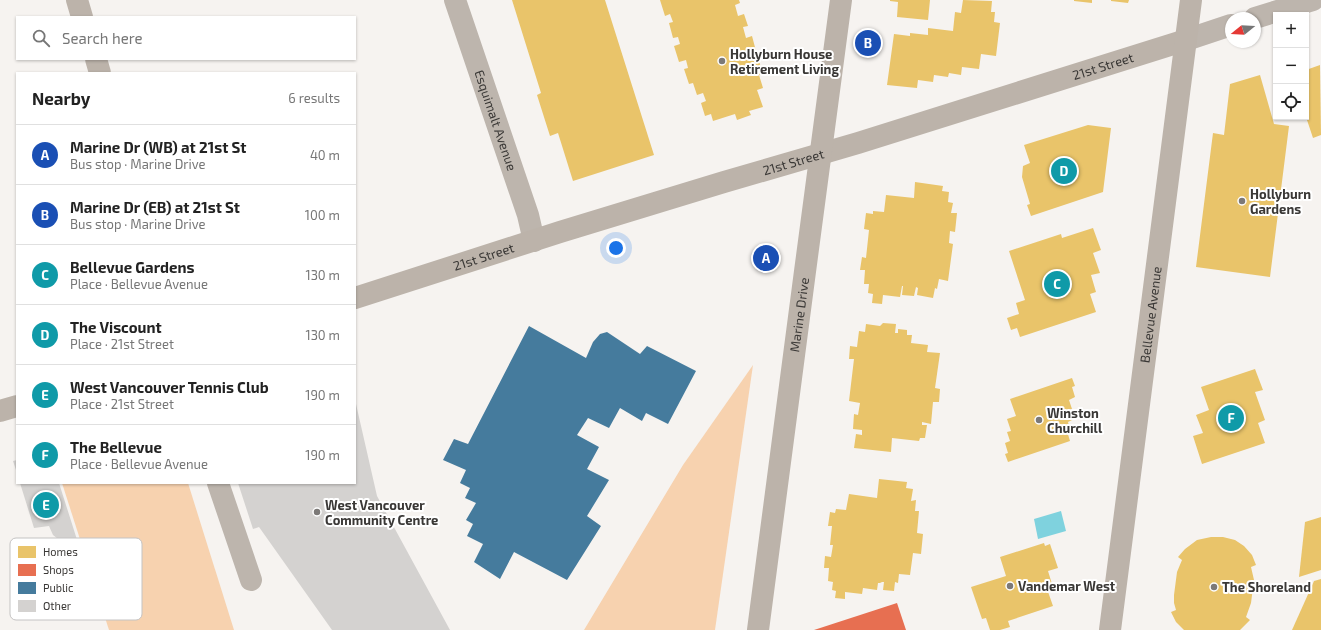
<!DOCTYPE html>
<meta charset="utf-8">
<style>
:root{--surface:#fff;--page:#f2f2f2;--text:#222;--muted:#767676;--line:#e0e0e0;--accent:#7c7977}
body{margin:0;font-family:"Exo 2",sans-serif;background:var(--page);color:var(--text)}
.controls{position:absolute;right:12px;top:12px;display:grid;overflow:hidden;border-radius:0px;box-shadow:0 1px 3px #0004}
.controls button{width:36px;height:36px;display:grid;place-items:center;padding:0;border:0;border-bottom:1px solid var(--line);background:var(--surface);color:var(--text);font:20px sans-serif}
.compass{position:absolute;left:1225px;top:12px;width:36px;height:36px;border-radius:50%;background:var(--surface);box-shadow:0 1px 3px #0004;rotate:252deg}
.you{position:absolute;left:616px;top:248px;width:14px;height:14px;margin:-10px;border:3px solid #fff;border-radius:50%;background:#1a73e8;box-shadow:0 0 0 6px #1a73e833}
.badge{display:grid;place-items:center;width:26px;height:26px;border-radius:50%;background:var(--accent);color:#fff;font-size:13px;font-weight:700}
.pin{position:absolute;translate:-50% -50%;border:2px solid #fff;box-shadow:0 1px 4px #0006}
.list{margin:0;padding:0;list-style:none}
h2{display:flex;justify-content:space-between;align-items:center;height:52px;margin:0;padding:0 16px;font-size:17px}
h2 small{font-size:13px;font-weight:400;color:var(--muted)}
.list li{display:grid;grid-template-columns:26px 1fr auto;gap:12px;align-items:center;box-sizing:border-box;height:60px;padding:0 16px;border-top:1px solid var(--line)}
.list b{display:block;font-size:15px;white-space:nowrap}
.list p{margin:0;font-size:13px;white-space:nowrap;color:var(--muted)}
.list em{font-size:13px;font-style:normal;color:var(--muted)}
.icon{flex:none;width:22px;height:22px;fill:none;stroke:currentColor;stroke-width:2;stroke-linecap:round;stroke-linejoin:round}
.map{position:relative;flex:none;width:1321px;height:630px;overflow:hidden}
.search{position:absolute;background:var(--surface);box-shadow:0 1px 3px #0004;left:16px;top:16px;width:340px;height:44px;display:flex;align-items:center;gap:10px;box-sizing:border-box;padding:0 14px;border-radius:0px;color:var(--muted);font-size:15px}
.panel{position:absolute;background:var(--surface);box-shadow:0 1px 3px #0004;left:16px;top:72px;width:340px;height:412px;border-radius:0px}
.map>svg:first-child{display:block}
.green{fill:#f7d2af}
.water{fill:#7fd2de}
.homes{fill:#e9c46a}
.shops{fill:#e76f51}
.public{fill:#457b9d}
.building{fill:#d4d2d0}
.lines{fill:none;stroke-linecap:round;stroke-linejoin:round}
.street{stroke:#bdb5ad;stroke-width:22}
.secondary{stroke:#bcb3aa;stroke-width:22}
.poi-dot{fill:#7c7977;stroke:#fff;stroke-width:1.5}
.labels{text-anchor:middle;stroke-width:4;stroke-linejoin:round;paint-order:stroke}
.poi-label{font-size:13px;font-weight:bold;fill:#3a3836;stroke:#fff;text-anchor:start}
.street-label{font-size:13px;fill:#3a3836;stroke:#fff}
.key{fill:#fff;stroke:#c4c3c3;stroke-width:1}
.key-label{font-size:11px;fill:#3a3836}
</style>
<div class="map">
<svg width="1321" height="630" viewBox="0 0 1321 630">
<rect width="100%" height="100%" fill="#f6f3f0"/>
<g class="green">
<polygon points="753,365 715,630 584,630 683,465"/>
<polygon points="62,483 188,483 234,630 109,630"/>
</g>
<polygon class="water" points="1061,511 1066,531 1038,539 1034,519"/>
<g class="homes">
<polygon points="512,0 605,0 654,155 573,181 558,133 550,136 537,95 541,93"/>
<polygon points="660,0 739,0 740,3 735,5 738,16 744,14 748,26 743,27 746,38 752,36 756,51 752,52 754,59 758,58 763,74 759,75 763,88 757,90 763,107 749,111 751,115 737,120 735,114 713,121 711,114 705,116 701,103 706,101 703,93 697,95 693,83 689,84 684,69 688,68 686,60 679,62 674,46 680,44 678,37 673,38 669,23 673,22 670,14 665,16"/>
<polygon points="890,0 930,0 928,20 897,17 898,2 890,1"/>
<polygon points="963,0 992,1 991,12 995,12 994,22 1000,23 996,56 981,54 979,69 962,67 961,75 949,73 948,77 934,75 933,82 918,80 917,88 887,85 894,34 910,36 910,33 928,35 928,28 953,31 955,12 961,13"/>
<polygon points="1074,0 1092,0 1092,3 1074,1"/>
<polygon points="1111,0 1129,0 1128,3 1111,1"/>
<polygon points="1320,65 1321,135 1313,138 1306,117 1306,70"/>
<polygon points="1260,75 1274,124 1289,126 1270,277 1196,267 1213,133 1224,135 1230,84"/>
<polygon points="1088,125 1111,128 1103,192 1031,216 1027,205 1030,204 1022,177 1023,166 1030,163 1024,145"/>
<polygon points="915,182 943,186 942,191 949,192 948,202 953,203 951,213 957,213 955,232 950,231 949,243 953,244 948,281 939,279 937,289 935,288 933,298 917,295 918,288 916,287 914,296 902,295 903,286 902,286 900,297 883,295 882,304 872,303 873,294 868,293 869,284 864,284 865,270 860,270 862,257 866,258 869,230 864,229 866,213 873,214 873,211 884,212 886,195 914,198"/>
<polygon points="1093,228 1101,250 1093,253 1100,273 1091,275 1096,292 1090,294 1096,312 1020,337 1017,328 1011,330 1007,318 1019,314 1016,303 1025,300 1009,251 1061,234 1062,238"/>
<polygon points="883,323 896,324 895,333 898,333 898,329 907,330 907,335 912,335 911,343 928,345 927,352 940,353 935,388 940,389 939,402 933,402 931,424 922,422 922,425 927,425 925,438 920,438 919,441 892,438 891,452 854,448 856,434 862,435 862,430 853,429 854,414 858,415 860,403 849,401 854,359 849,359 850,346 857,347 859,331 865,332 866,324 880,326"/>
<polygon points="1255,369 1263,390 1255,392 1265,420 1258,423 1265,443 1202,464 1193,436 1203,433 1196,415 1209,410 1201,387"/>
<polygon points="1072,378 1075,386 1072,387 1075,397 1069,400 1072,409 1069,410 1072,420 1068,422 1070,430 1067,431 1070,441 1008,462 1005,454 1008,453 1005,443 1010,441 1007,432 1011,431 1007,419 1016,416 1010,399"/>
<polygon points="879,479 907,482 906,488 913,489 911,501 916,500 915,511 919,511 917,533 923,534 921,554 913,553 910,575 899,574 898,583 895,582 894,591 883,590 884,582 882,582 880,583 878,583 877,590 863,588 862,594 845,592 845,599 835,598 836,591 832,590 833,582 828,581 829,568 824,568 825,556 831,557 833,545 830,545 832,526 828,526 830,512 835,513 836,509 846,510 849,494 877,498"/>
<polygon points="1321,517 1321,570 1299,577 1305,522"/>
<polygon points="1211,537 1223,537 1235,540 1244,546 1252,555 1256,565 1251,567 1254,580 1251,603 1246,617 1250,620 1240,630 1184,630 1176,622 1171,612 1176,610 1174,603 1174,595 1177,572 1182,560 1178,557 1185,549 1197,540"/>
<polygon points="1044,543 1045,546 1050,544 1058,568 1048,571 1052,584 1046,586 1053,606 1008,621 1010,627 1000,630 990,630 986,618 982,619 971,587 1006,576 1000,557"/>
<polygon points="1321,579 1321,630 1292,630 1314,581"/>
</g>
<polygon class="shops" points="897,603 906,630 814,630"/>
<polygon class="public" points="529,326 586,358 593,342 600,334 607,332 640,354 647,346 696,371 668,424 646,413 642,421 620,408 609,428 588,418 577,435 599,447 587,469 609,480 587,516 601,526 567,580 514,552 500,579 474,562 483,544 467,536 473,524 466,520 476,503 465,498 470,488 460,483 466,470 443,460 454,439 468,444"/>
<g class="building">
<polygon points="356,404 377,496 450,630 332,630 259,527 253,529 238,483 355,483"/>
<polygon points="17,460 17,473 13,461"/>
<polygon points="20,483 59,483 79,546 71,549 53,535 49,526 34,528"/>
</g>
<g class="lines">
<g class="street">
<path id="s1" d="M455,0L528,215L534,241"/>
<polyline points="1255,18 1313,0"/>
<polyline points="1186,40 1231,25"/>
<polyline points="218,483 251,580"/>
</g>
<g class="secondary">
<polyline points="77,0 82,17"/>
<polyline points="96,59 100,73"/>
<path id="s2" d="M355,298L560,232L724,182L858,143L1186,40"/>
<polyline points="0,411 17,406"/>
<path id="s3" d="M758,630C784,420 814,210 841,0"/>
<path id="s4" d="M1110,630L1191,0"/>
</g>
</g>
<g class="poi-dot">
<circle cx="722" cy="61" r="4"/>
<circle cx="1242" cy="201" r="4"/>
<circle cx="1039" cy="420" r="4"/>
<circle cx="317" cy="512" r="4"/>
<circle cx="1010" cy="586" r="4"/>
<circle cx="1214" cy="587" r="4"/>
</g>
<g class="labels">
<g class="poi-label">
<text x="730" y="59">Hollyburn House<tspan x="730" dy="15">Retirement Living</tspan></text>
<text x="1250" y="199">Hollyburn<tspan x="1250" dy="15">Gardens</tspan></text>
<text x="1047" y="418">Winston<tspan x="1047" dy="15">Churchill</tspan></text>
<text x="325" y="510">West Vancouver<tspan x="325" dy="15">Community Centre</tspan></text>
<text x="1018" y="591">Vandemar West</text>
<text x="1222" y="592">The Shoreland</text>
</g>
<g class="street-label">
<text dy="5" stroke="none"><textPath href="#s2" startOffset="783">21st Street</textPath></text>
<text dy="5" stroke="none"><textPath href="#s1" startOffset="127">Esquimalt Avenue</textPath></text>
<text dy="5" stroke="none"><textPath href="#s2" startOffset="459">21st Street</textPath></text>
<text dy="5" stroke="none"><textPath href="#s2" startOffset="135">21st Street</textPath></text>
<text dy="5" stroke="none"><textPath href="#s3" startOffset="318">Marine Drive</textPath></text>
<text dy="5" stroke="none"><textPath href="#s4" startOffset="318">Bellevue Avenue</textPath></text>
</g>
</g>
<rect x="10" y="538" width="132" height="82" rx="6" class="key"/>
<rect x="18" y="546" width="18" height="12" fill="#e9c46a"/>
<rect x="18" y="564" width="18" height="12" fill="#e76f51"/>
<rect x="18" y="582" width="18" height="12" fill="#457b9d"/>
<rect x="18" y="600" width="18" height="12" fill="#d4d2d0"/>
<g class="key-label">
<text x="43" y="556">Homes</text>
<text x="43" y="574">Shops</text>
<text x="43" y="592">Public</text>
<text x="43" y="610">Other</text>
</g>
</svg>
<div class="controls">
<button>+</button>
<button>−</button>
<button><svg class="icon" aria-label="locate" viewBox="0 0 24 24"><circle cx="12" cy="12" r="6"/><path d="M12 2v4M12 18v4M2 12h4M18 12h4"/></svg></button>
</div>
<svg class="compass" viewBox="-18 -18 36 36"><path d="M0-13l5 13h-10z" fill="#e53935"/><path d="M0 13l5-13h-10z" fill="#767676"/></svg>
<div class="you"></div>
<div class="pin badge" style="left:766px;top:258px;background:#1a4fb4">A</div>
<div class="pin badge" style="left:868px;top:43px;background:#1a4fb4">B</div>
<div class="pin badge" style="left:1057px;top:284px;background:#0f9aa8">C</div>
<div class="pin badge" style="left:1064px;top:171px;background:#0f9aa8">D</div>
<div class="pin badge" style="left:46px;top:505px;background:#0f9aa8">E</div>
<div class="pin badge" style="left:1231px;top:418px;background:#0f9aa8">F</div>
<div class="search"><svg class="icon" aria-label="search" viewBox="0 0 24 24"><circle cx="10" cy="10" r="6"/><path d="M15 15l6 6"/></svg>Search here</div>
<section class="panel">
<h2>Nearby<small>6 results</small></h2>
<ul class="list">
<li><span class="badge" style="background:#1a4fb4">A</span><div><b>Marine Dr (WB) at 21st St</b><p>Bus stop · Marine Drive</p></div><em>40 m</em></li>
<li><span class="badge" style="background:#1a4fb4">B</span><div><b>Marine Dr (EB) at 21st St</b><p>Bus stop · Marine Drive</p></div><em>100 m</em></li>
<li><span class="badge" style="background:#0f9aa8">C</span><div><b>Bellevue Gardens</b><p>Place · Bellevue Avenue</p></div><em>130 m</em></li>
<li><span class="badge" style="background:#0f9aa8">D</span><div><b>The Viscount</b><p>Place · 21st Street</p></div><em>130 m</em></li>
<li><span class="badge" style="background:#0f9aa8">E</span><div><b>West Vancouver Tennis Club</b><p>Place · 21st Street</p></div><em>190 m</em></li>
<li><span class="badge" style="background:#0f9aa8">F</span><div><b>The Bellevue</b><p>Place · Bellevue Avenue</p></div><em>190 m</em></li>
</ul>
</section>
</div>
